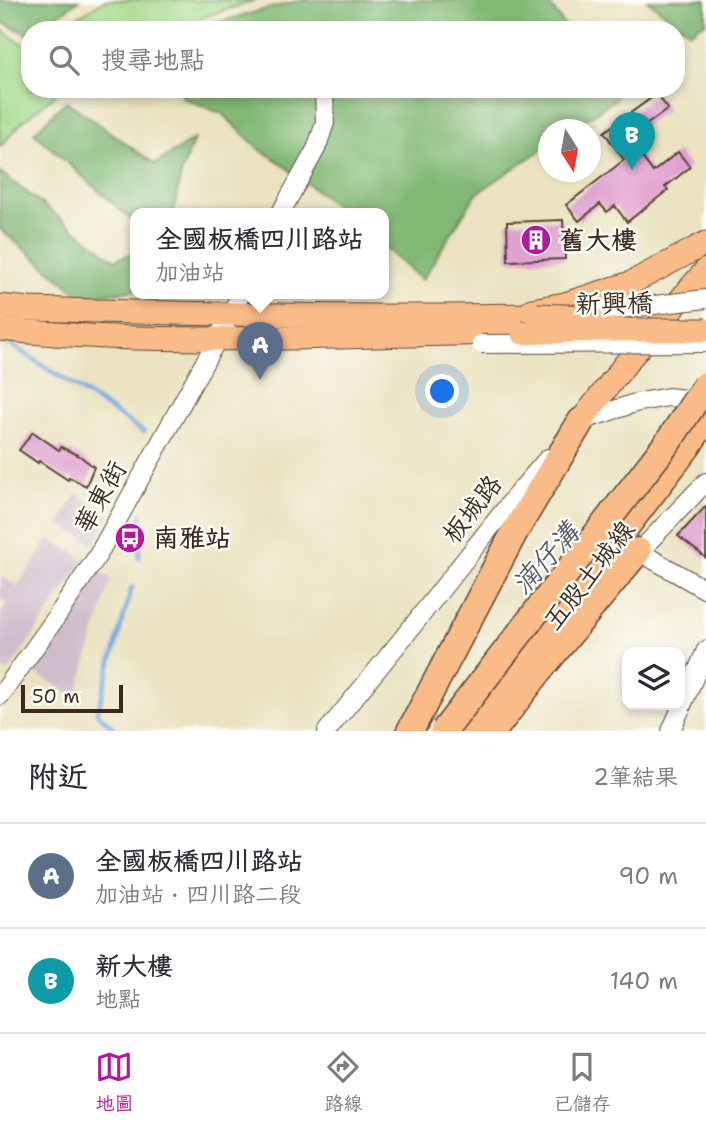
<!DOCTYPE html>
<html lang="zh-TW">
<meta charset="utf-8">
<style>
:root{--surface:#fff;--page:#f2f2f3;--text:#2b2b33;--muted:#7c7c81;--line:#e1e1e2;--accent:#b5179e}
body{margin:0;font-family:"Shantell Sans","LXGW WenKai TC",sans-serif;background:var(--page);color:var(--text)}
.controls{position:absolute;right:21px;bottom:21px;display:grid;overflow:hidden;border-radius:14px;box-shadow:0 4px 10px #0003}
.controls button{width:63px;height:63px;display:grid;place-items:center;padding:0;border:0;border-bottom:2px solid var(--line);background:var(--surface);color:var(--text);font:35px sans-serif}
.compass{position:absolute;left:538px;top:119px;width:63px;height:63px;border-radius:50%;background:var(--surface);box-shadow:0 4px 10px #0003;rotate:169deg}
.scale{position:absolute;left:21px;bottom:18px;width:102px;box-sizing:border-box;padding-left:7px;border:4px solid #3b2a1e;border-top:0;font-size:19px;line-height:24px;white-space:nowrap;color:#3b2a1e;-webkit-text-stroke:5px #fdfcf7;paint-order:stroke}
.you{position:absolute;left:443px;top:392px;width:24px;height:24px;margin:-18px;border:5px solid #fff;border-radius:50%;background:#1a73e8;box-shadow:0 0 0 10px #1a73e833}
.badge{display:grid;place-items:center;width:46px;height:46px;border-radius:50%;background:var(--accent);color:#fff;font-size:23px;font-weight:700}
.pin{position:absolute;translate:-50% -58px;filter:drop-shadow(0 2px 4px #0008)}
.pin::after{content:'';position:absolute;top:37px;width:24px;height:21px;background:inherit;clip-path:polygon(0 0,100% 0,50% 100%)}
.popup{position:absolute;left:130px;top:208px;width:259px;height:91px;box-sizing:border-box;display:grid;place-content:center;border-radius:14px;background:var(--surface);filter:drop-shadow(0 2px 5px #0005);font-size:23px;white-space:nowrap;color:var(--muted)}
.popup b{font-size:26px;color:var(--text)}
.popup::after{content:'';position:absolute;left:50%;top:100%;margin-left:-14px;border:14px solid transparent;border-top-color:var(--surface)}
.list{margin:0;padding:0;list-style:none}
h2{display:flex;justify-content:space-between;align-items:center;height:91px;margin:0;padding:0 28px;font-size:30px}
h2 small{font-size:23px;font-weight:400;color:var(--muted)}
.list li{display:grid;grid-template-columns:46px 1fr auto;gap:21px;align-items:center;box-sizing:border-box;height:105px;padding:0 28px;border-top:2px solid var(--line)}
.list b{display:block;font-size:26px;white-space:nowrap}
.list p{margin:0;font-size:23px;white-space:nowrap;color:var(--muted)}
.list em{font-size:23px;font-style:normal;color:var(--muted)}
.icon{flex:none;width:38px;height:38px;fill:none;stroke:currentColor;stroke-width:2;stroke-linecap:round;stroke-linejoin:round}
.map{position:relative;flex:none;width:706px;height:731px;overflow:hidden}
.search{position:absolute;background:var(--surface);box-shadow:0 4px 10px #0003;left:21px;right:21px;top:21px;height:77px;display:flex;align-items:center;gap:18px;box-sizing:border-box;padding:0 24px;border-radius:28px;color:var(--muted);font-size:26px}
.sheet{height:301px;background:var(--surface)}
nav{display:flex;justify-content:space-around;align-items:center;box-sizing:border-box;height:98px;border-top:2px solid var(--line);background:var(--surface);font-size:19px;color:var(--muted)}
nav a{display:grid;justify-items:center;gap:4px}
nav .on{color:var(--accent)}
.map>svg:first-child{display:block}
.industrial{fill:#d0bdcc}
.green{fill:#a2d889;stroke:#6e8154;stroke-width:2}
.forest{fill:#81b875;stroke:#5e714a;stroke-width:2}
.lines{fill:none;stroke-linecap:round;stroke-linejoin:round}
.stream{stroke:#6ea6dd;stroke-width:4.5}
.building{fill:#e1a0d0}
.minor-casing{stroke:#554636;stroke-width:20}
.major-casing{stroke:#554636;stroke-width:25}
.highway-casing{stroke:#554636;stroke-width:29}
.minor{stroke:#fff;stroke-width:18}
.major{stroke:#f9bc89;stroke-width:23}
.highway{stroke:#f9bc89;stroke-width:26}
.minor-bridge-casing{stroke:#554636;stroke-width:20;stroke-linecap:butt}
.major-bridge-casing{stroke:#554636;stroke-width:25;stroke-linecap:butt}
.highway-bridge-casing{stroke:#554636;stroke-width:29;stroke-linecap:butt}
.minor-bridge{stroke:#fff;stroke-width:18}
.major-bridge{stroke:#f9bc89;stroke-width:23}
.highway-bridge{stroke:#f9bc89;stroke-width:26}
.labels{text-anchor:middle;stroke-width:5;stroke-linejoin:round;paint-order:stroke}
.poi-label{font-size:26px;font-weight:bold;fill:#3b2a1e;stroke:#fdfcf7;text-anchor:start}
.street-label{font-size:26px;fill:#3b2a1e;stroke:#fdfcf7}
.water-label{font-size:28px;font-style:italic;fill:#4f5c6a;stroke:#fdfcf7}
</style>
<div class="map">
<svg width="706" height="731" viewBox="0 0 706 731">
<rect width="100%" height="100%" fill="#fdfcf7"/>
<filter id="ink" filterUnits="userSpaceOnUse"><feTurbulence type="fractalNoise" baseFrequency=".0143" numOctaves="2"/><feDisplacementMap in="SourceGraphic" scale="14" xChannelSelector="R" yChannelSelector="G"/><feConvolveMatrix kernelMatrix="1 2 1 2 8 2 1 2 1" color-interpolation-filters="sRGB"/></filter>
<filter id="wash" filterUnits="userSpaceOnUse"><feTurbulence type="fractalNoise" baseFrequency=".00686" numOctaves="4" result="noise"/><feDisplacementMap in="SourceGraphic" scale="28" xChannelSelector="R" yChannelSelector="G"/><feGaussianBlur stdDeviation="1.57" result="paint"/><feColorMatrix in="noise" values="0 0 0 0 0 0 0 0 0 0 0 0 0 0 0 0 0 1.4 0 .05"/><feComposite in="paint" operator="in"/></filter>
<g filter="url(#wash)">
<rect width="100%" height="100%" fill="#eae2c0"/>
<g class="industrial">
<polygon points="76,494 111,514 94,544 59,524"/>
<polygon points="49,538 85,559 8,672 0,667 0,614 7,603 0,599 0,577 18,586"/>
<polygon points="99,572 111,579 76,697 30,670"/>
</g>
<g class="green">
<polygon points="105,0 256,0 164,30 56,30"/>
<polygon points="0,29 27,47 30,46 30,89 62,89 22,122 0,147"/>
</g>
<g class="forest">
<polygon points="0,0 79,0 37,30 30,30 29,35 0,21"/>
<polygon points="301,0 546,0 568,30 195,30 200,27"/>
<polygon points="647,0 706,0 706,22 690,32"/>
<polygon points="180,89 611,89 617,98 571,129 548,130 548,145 476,194 422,280 384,247 384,214 346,214 278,161 259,149 223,114 183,98"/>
<polygon points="66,101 155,164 194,139 181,173 173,214 136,214 136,224 34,133"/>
<polygon points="0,172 115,260 136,252 136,290 82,297 0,229"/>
</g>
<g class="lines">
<g class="stream">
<polyline points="10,344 144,432"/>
<polyline points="139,558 141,514"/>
<polyline points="117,731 97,713 132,587"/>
</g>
</g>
<g id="blocks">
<g class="building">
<polygon points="657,94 668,109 628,138 653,172 678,152 690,167 665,187 668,190 627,222 615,206 607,212 600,204 579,221 566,205 624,160 604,132"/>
<polygon points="563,220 565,259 508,261 507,222"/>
<polygon points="33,432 59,450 61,447 80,456 94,467 86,486 69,477 68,480 39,461 38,463 19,450"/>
<polygon points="706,506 706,558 678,536"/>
</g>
</g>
</g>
<g filter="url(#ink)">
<use href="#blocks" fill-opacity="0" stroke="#554636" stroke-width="2"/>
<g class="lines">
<g class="minor-casing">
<g id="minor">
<polyline points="280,214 316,149 325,123 324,89"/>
<polyline points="578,424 581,421 635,403 668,397 703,401"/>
<polyline points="638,551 706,590"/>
<polyline points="632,559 706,482"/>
<polyline points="0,696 53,622 98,555 218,338 241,294"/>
<polyline points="327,731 407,633 517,494 548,458"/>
<polyline points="671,731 706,650"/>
</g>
</g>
<g class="major-casing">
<g id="major">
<path d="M0,306L29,309C198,314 368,318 537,315"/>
<polyline points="532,310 565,304 631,283 706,243"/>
<path d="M0,329C171,348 351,334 523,333"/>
<polyline points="581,421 630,358 706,270"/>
</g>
</g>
<g class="highway-casing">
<g id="highway">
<polyline points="410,731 514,533 581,421"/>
<polyline points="469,731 688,446 706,418"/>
<polyline points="493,731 544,665 638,551"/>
</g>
</g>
<use href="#minor" class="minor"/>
<use href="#major" class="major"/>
<use href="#highway" class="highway"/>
<g class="minor-bridge-casing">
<g id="minor-bridge">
<polyline points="577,314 706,299"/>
<polyline points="481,344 706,343"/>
</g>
</g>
<g class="major-bridge-casing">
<g id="major-bridge">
<polyline points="537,315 591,317"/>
<polyline points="523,333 598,330 706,330"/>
</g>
</g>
<g class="highway-bridge-casing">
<polyline id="highway-bridge" points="444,731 668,442 706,385"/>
</g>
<use href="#minor-bridge" class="minor-bridge"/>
<use href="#major-bridge" class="major-bridge"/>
<use href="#highway-bridge" class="highway-bridge"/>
</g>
</g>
<defs>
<g id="building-disc" transform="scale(1.575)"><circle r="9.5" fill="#b5179e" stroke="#fdfcf7"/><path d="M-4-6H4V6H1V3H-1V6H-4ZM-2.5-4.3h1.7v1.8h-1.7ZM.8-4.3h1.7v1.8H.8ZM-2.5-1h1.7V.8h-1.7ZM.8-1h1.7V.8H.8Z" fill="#fff"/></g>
<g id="bus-disc" transform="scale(1.575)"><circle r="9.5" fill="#b5179e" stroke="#fdfcf7"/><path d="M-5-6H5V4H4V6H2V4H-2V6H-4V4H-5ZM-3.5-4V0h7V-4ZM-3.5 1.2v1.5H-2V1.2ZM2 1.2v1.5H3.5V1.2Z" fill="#fff"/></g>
</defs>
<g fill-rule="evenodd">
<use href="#building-disc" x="536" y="240"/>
<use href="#bus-disc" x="130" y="538"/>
</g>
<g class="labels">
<g class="poi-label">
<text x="559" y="249">舊大樓</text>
<text x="153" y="547">南雅站</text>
</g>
<g class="street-label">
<text transform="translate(614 303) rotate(-1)" y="9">新興橋</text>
<text transform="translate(100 497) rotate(-61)" y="9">華東街</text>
<text transform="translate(472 509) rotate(-52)" y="9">板城路</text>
<text transform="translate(589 575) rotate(-52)" y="9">五股土城線</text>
</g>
<g class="water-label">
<text transform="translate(545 558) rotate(-48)" y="10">湳仔溝</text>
</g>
</g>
</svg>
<div class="controls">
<button><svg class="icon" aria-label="layers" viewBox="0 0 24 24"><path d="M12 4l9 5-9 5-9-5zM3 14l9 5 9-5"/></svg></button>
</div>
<svg class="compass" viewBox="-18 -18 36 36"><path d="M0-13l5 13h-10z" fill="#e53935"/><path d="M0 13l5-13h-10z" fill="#7c7c81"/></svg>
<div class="scale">50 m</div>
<div class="you"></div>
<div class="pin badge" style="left:260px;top:380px;background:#5c6f8a">A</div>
<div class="popup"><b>全國板橋四川路站</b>加油站</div>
<div class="pin badge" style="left:632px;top:170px;background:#0f9aa8">B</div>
<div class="search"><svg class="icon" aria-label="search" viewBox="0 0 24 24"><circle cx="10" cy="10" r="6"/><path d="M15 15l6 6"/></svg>搜尋地點</div>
</div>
<section class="sheet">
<h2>附近<small>2筆結果</small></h2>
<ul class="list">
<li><span class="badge" style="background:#5c6f8a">A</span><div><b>全國板橋四川路站</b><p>加油站 · 四川路二段</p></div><em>90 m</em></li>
<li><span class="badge" style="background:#0f9aa8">B</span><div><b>新大樓</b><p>地點</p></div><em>140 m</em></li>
</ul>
</section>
<nav>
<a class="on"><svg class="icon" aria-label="map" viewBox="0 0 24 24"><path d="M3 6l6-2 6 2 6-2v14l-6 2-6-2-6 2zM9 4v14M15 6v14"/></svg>地圖</a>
<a><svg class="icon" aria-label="directions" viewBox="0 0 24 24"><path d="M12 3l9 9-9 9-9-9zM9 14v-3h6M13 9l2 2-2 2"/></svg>路線</a>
<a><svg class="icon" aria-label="saved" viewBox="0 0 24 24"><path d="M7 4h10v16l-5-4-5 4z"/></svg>已儲存</a>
</nav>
